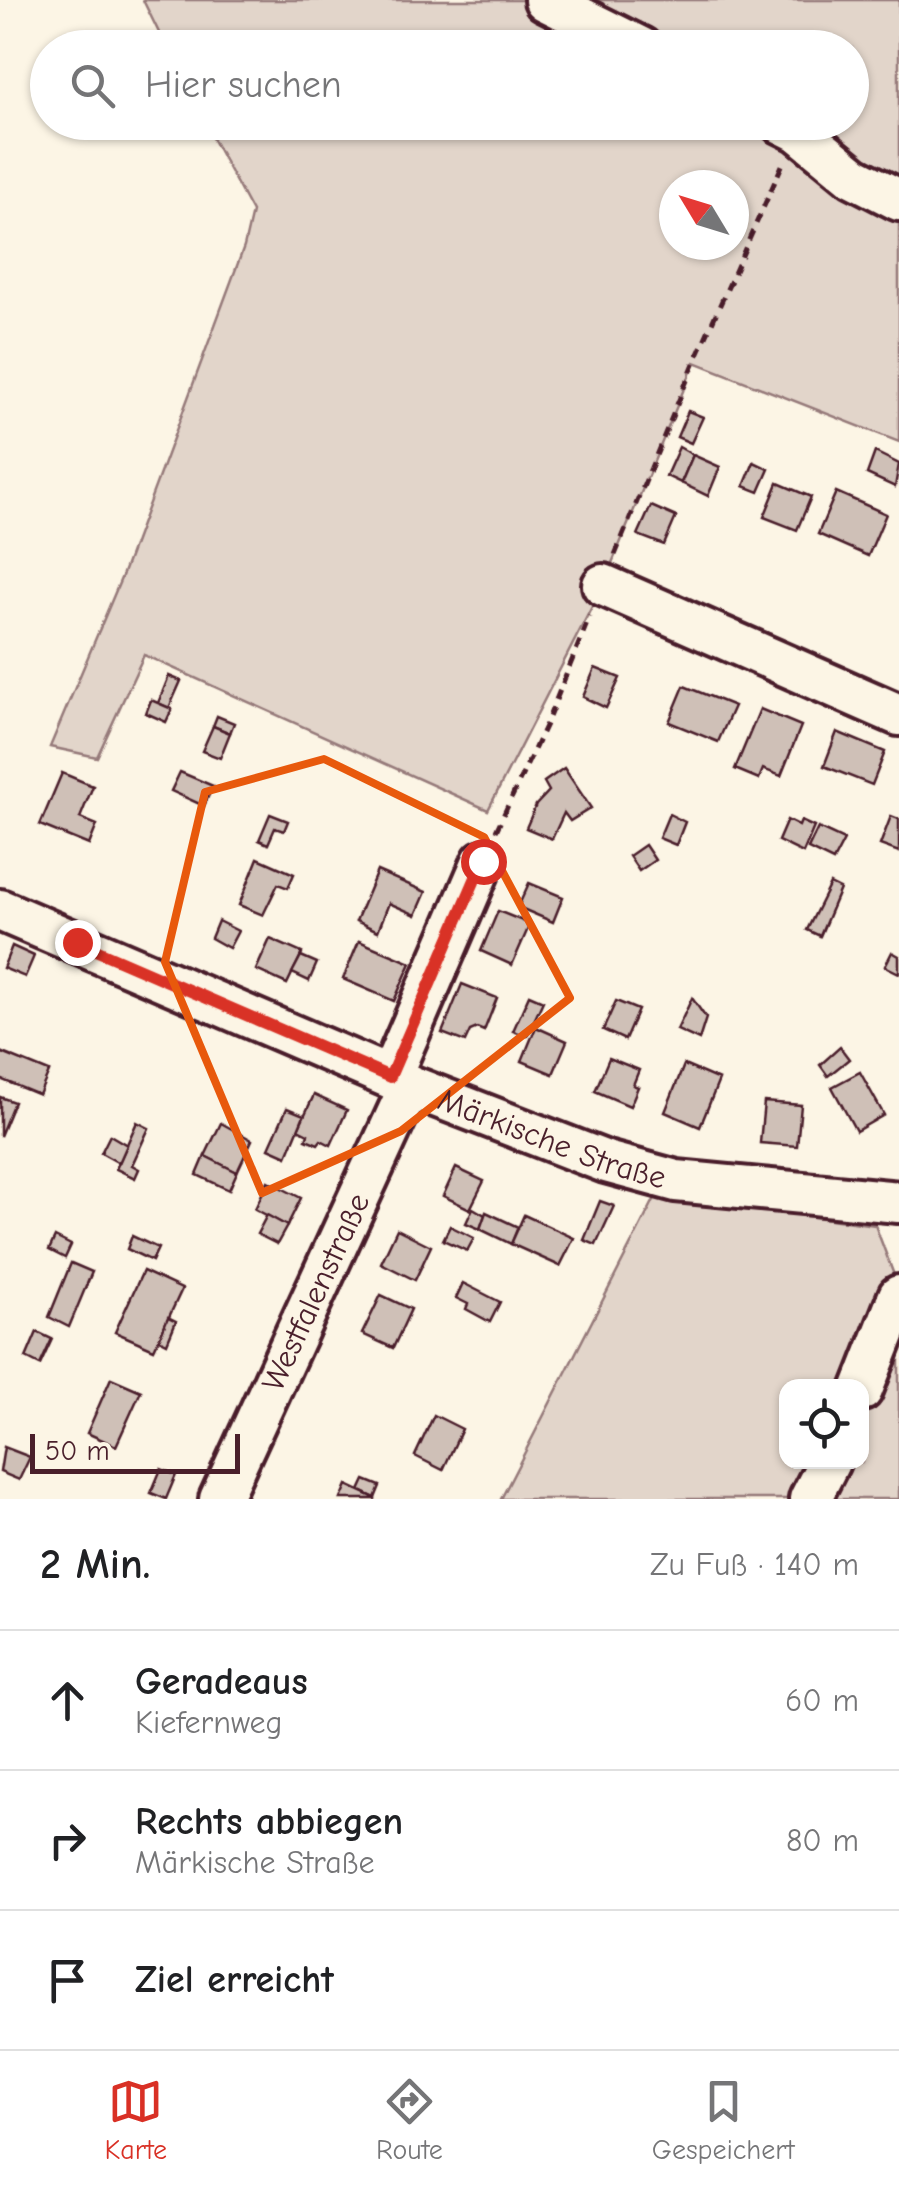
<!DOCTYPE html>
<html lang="de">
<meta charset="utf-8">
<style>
:root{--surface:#fff;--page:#f2f2f2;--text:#202124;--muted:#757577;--line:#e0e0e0;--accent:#d93025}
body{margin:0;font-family:"Comic Neue",sans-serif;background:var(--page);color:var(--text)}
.controls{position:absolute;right:30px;bottom:30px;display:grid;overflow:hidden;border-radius:20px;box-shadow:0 2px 8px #0004}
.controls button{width:90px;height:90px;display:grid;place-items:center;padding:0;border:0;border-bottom:2px solid var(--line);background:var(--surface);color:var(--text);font:50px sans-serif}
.compass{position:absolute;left:659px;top:170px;width:90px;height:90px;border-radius:50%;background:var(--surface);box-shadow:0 2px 8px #0004;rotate:308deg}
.scale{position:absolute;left:30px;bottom:25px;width:210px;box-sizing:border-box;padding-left:10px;border:5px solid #4a1f2b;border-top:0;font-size:28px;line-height:35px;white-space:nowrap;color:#4a1f2b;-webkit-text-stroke:8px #fcf5e5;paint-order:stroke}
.stop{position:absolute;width:30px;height:30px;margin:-22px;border:8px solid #d93025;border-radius:50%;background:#fff}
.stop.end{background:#d93025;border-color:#fff;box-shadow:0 2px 10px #0008}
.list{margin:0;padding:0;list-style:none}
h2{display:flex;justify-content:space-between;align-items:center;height:130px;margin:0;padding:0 40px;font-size:42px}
h2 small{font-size:32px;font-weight:400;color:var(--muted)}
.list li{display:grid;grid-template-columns:65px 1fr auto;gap:30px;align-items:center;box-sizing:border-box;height:140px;padding:0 40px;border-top:2px solid var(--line)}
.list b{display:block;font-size:38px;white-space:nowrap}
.list p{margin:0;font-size:32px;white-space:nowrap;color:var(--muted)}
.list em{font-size:32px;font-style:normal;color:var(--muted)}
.icon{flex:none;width:55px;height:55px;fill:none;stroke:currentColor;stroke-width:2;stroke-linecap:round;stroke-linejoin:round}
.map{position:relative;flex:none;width:899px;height:1499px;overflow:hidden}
.search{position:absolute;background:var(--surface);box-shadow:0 2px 8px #0004;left:30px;right:30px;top:30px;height:110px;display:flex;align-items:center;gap:25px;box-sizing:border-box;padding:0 35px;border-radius:55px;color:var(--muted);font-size:38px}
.sheet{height:550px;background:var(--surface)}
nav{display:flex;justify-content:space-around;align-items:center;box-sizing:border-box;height:140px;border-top:2px solid var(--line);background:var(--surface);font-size:28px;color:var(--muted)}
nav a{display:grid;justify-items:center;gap:5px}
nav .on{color:var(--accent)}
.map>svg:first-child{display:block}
.green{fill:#e2d5ca;stroke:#967a7a;stroke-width:2.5;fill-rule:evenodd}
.building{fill:#cfc0b7;stroke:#4a1f2b;stroke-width:2.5}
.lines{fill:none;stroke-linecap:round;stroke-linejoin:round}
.minor-casing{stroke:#4a1f2b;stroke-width:48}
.path{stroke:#4a1f2b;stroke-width:5;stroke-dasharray:10 8;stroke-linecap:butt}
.minor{stroke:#fcf5e5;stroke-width:40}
.route{stroke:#d93025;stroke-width:12}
.marked{fill:none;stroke:#e8590c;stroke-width:8;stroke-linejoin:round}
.labels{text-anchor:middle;stroke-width:8;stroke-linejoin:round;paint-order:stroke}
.street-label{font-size:32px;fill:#4a1f2b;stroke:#fcf5e5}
</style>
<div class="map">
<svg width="899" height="1499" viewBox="0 0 899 1499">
<rect width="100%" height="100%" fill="#fcf5e5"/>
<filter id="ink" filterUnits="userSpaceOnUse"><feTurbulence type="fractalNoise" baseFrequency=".01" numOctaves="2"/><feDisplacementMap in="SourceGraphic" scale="20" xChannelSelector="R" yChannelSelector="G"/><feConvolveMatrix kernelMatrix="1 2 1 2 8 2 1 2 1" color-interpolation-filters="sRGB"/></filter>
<g filter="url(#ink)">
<g class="green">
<path d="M143,0H899V442L695,362L603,585L488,810L144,655L97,757L50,747L122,576L244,247L252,212L204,123L852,122V48L166,47ZM674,185H734V245H674Z"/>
<polygon points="656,1196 875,1225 894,1275 849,1386 786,1386 786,1462 814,1462 795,1499 501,1499"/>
<polygon points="899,1323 899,1499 820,1499 839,1462 862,1462 862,1412"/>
</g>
<g class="building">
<polygon points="688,411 703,417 691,443 677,437"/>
<polygon points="679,447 693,455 681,483 666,476"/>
<polygon points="875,452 899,464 895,487 867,474"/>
<polygon points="693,455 720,467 708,496 681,483"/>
<polygon points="754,462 769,469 759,492 744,486"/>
<polygon points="778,483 811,497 797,530 764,517"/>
<polygon points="836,492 886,514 868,556 818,534"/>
<polygon points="651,506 676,517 664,545 638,535"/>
<polygon points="595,668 620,678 606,708 583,697"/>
<polygon points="169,676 181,681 169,708 158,703"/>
<polygon points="684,686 734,706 718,742 669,722"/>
<polygon points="151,700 172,709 166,722 146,713"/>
<polygon points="760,709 801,726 781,776 763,769 759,779 735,769"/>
<polygon points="217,716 234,723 230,733 213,726"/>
<polygon points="213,726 230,733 220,758 202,751"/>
<polygon points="837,732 885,752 872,785 824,766"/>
<polygon points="564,768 591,808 570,821 564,813 552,839 526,828 536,805 549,791 544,782"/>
<polygon points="180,772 213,786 204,806 171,791"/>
<polygon points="62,773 93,786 80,818 97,825 89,845 40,825"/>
<polygon points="270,814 288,821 284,831 275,828 268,844 259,840"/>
<polygon points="669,814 685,822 676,845 659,838"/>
<polygon points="891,816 899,819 899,852 880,845"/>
<polygon points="787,820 799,826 801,821 814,827 803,853 778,841"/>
<polygon points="818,828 844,840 833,861 808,849"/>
<polygon points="645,845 655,860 639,871 629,856"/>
<polygon points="258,858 294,874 288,888 278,884 263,915 239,905"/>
<polygon points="377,871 426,892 416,915 389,903 378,931 356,921"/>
<polygon points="529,883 563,897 553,922 518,907"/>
<polygon points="830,884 840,889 820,936 807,930"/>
<polygon points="498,911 530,924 512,965 481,951"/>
<polygon points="218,921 238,931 229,948 211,938"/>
<polygon points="270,939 302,953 287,984 256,970"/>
<polygon points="359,941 411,963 394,1001 343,979"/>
<polygon points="12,946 34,956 25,977 3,968"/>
<polygon points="892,952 899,956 899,973 885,966"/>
<polygon points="301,956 317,963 309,981 292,973"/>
<polygon points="462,984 497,998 484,1031 477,1028 470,1031 465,1042 442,1033"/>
<polygon points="529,995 543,1001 527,1036 513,1031"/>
<polygon points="692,998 706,1018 699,1040 677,1030"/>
<polygon points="616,1001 638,1010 625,1040 603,1030"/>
<polygon points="536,1027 567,1041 553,1074 522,1061"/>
<polygon points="840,1047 849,1059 828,1076 820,1065"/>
<polygon points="0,1052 49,1072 39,1095 0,1079"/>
<polygon points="609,1058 639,1070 633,1085 638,1087 630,1106 595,1091"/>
<polygon points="684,1065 719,1080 700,1127 665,1112"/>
<polygon points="860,1072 884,1115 856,1131 832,1087"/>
<polygon points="314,1095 347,1110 331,1145 321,1140 318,1144 306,1139 308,1134 298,1129"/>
<polygon points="0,1097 14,1102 0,1136"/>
<polygon points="764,1102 801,1105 797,1146 760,1143"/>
<polygon points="287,1108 304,1115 287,1156 269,1148"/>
<polygon points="137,1122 149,1128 132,1165 139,1169 135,1178 116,1169"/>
<polygon points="221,1123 252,1140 237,1172 205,1156"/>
<polygon points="110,1135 127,1145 119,1163 101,1153"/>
<polygon points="205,1156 237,1172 229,1190 197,1175"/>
<polygon points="456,1168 484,1181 470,1209 443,1196"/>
<polygon points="268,1181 301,1198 287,1226 255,1209"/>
<polygon points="600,1201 614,1206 596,1245 584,1240"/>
<polygon points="473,1208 485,1215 480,1229 466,1223"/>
<polygon points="486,1212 518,1227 511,1244 480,1229"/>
<polygon points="267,1215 287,1226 277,1244 257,1234"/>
<polygon points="524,1215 574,1238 560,1266 511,1244"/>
<polygon points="450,1226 474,1238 467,1251 443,1240"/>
<polygon points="397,1229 431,1246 415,1280 381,1263"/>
<polygon points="132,1236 158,1248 152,1261 127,1249"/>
<polygon points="55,1237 71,1245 65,1258 49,1250"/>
<polygon points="71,1263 92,1272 69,1327 49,1317"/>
<polygon points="143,1271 182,1289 154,1349 115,1332"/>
<polygon points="463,1283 500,1302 490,1322 466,1309 468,1304 456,1298"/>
<polygon points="381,1295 411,1309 393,1348 362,1334"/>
<polygon points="168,1317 176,1321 167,1343 159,1339"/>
<polygon points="37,1332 52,1339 40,1365 26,1358"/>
<polygon points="111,1378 141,1391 116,1446 87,1433"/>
<polygon points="434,1415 462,1429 443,1470 415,1456"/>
<polygon points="4,1447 30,1457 19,1480 0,1472"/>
<polygon points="161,1469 176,1475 166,1499 151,1493"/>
<polygon points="365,1480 380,1486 375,1498 360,1491"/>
<polygon points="347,1485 375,1498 375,1499 341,1499"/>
</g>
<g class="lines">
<g class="minor-casing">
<g id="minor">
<polyline points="545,0 641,48"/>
<polyline points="780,122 798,131 854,177 899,200"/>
<polyline points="603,585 899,715"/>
<path id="s1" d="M0,910L410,1086L606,1162L676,1181L899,1202"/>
<polyline points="390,1077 483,861"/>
<polyline points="862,1390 899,1296"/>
<path id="s2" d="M220,1499L410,1086"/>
<polyline points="810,1499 829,1462"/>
</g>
</g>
<g class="path">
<polyline points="615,555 695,361 784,161"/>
<polyline points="496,831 547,722 590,616"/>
</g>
<use href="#minor" class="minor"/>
</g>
</g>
<g class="lines" filter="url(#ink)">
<polyline class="route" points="77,942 390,1077 483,861"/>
</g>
<path class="marked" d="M324,759L484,837L570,998L401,1131L262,1193L165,962L205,792Z"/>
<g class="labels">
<g class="street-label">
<text dy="11" stroke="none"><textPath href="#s1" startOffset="598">Märkische Straße</textPath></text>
<text dy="11" stroke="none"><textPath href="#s2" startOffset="228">Westfalenstraße</textPath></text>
</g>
</g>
</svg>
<div class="controls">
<button><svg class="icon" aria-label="locate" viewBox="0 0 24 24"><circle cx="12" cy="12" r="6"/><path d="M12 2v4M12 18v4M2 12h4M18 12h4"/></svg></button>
</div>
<svg class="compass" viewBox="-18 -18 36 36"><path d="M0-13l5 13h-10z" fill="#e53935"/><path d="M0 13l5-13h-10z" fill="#757577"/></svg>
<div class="scale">50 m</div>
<div class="stop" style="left:483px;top:861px"></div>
<div class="stop end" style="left:77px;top:942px"></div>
<div class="search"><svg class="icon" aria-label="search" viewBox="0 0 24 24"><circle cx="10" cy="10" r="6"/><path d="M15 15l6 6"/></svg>Hier suchen</div>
</div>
<section class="sheet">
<h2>2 Min.<small>Zu Fuß · 140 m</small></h2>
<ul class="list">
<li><svg class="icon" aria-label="ahead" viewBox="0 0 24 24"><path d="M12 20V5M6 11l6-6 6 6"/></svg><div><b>Geradeaus</b><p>Kiefernweg</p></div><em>60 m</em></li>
<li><svg class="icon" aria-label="right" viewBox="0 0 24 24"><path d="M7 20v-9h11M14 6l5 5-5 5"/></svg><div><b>Rechts abbiegen</b><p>Märkische Straße</p></div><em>80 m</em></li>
<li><svg class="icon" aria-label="arrive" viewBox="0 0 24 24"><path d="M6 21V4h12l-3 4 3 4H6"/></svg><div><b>Ziel erreicht</b></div></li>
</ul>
</section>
<nav>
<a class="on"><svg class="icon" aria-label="map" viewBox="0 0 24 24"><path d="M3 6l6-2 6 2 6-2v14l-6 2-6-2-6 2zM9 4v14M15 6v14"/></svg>Karte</a>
<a><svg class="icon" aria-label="directions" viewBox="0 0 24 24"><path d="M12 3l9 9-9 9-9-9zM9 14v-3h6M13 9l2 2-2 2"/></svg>Route</a>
<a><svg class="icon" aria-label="saved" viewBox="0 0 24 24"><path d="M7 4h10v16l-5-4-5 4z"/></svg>Gespeichert</a>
</nav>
